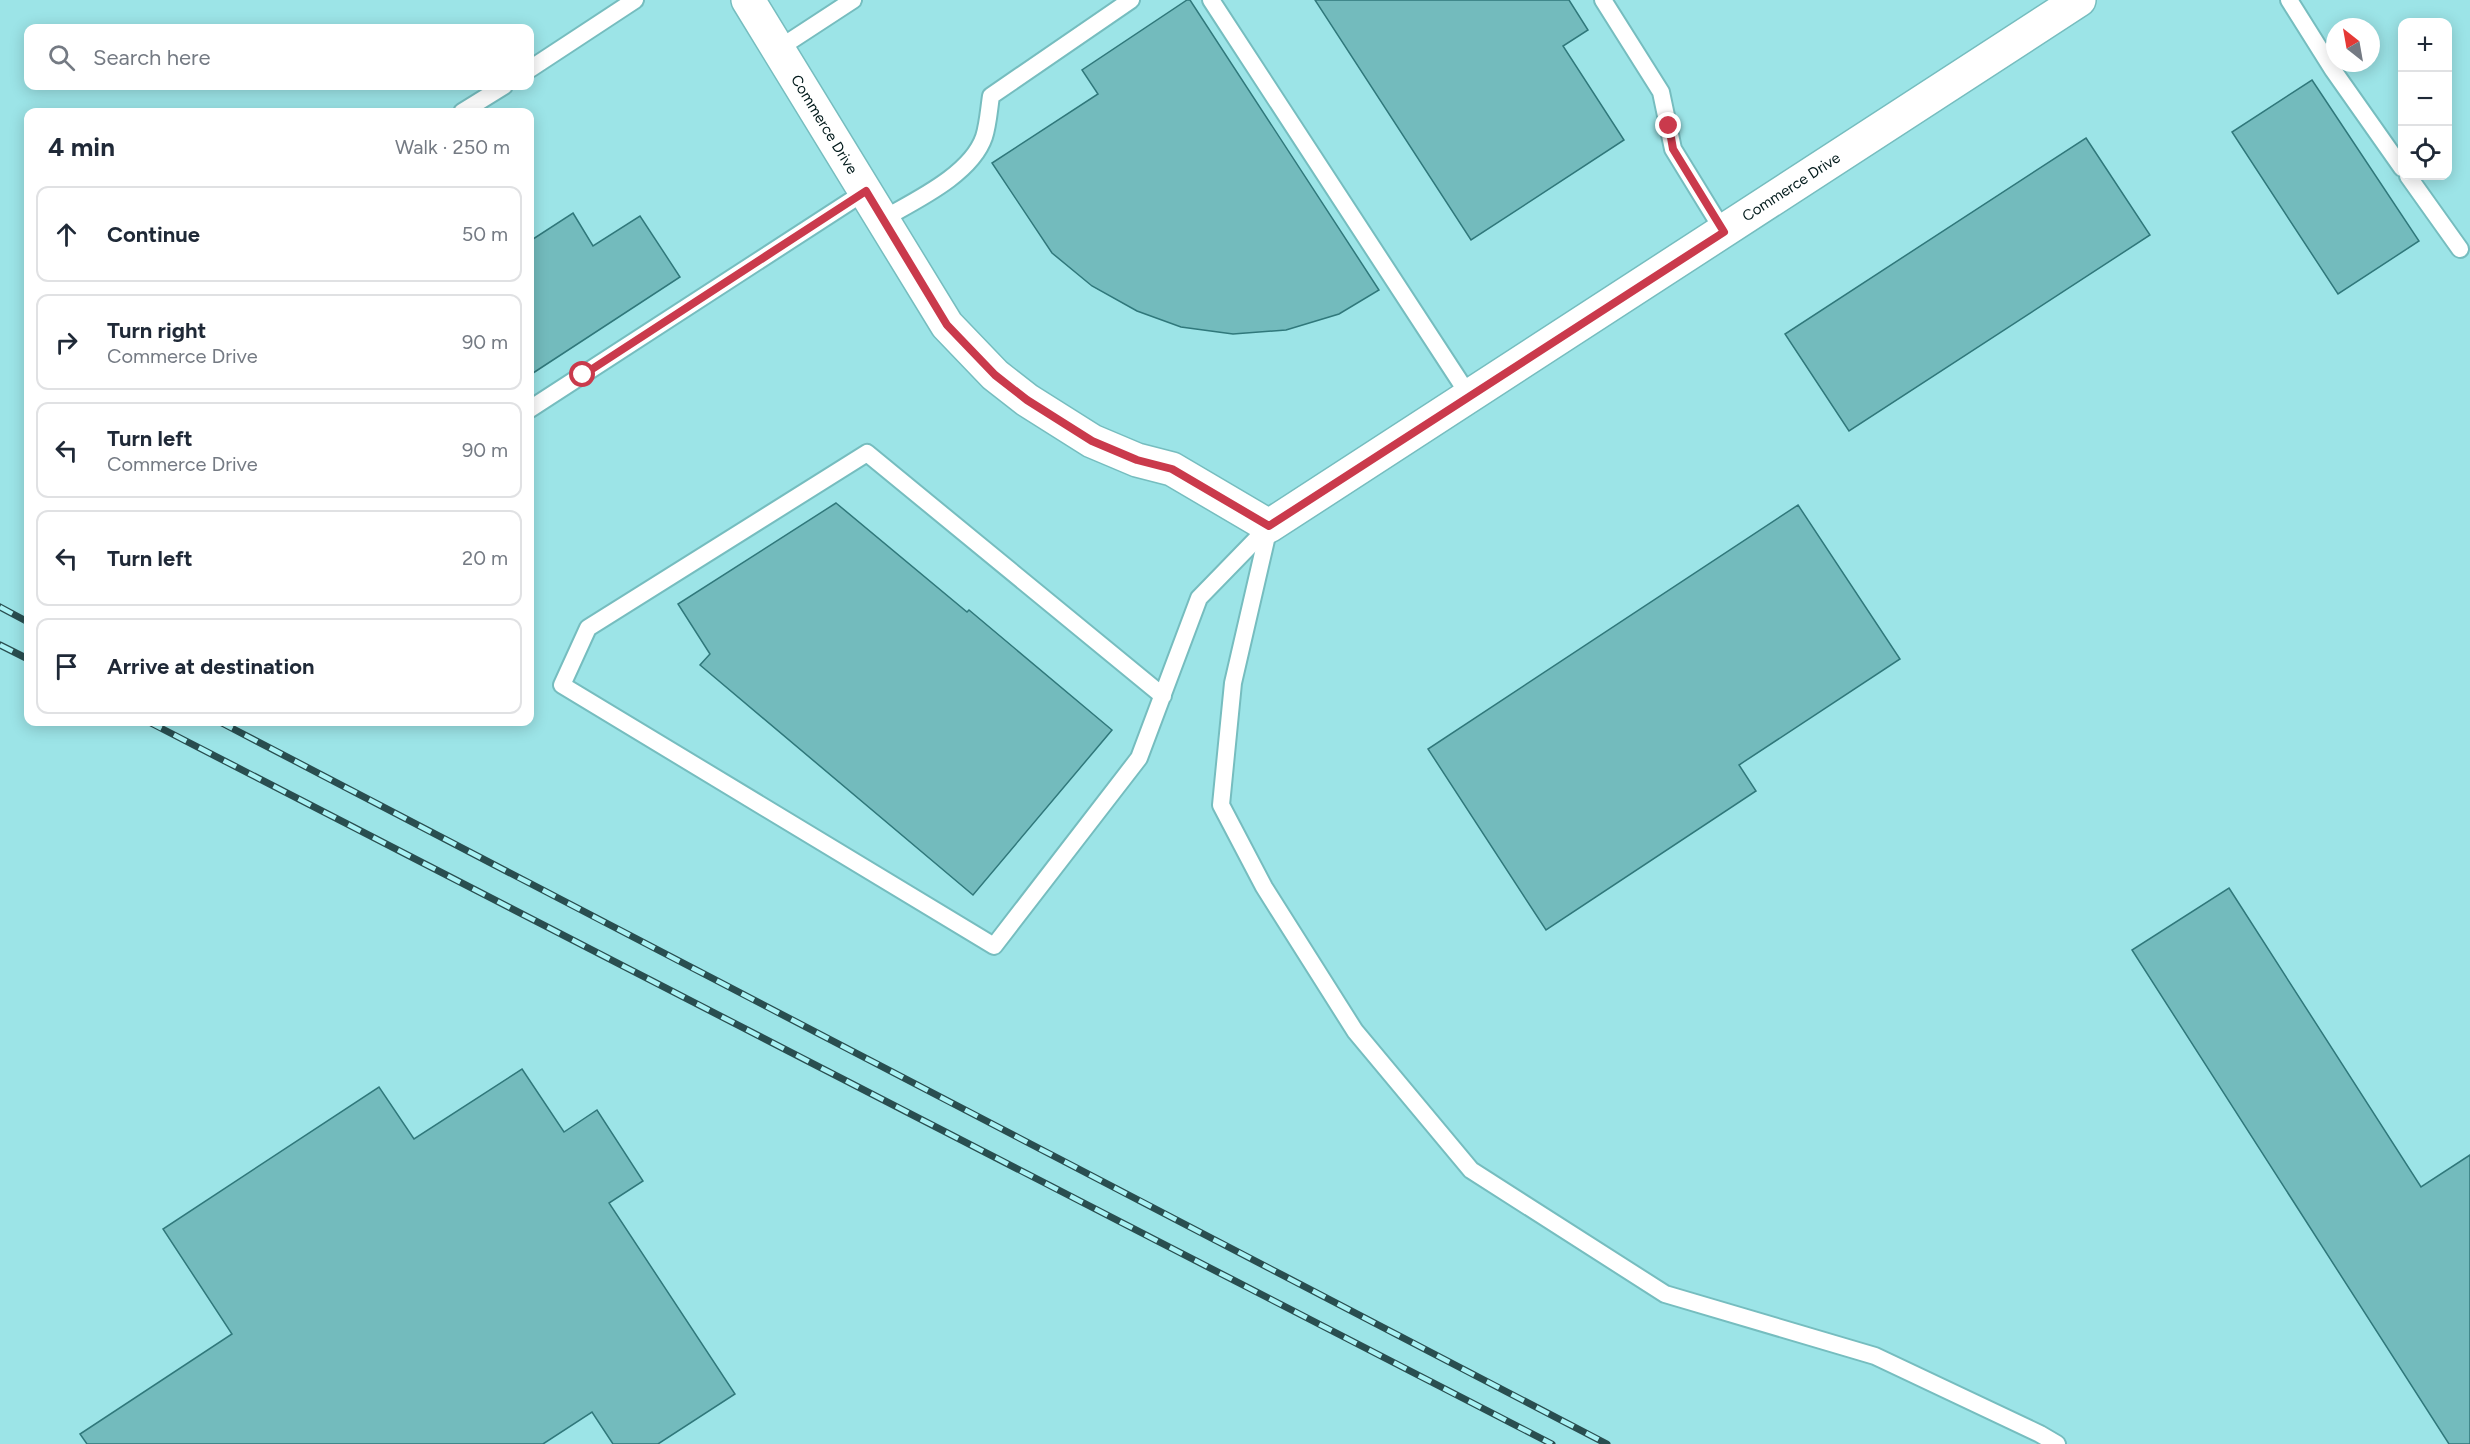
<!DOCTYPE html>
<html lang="en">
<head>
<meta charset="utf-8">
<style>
	body { margin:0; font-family:Figtree,sans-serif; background:#f2f2f3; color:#1f2937 }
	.controls { position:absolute; right:18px; top:18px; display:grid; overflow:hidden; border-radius:12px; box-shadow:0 3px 15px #0003 }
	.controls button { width:54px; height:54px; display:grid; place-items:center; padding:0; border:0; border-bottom:2px solid #e0e1e3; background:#fff; color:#1f2937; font:30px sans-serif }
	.compass { position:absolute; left:2326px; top:18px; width:54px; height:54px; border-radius:50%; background:#fff; box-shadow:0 3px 15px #0003; rotate:329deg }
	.stop { position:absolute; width:18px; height:18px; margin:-14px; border:4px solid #ca3a4c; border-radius:50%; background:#fff }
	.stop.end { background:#ca3a4c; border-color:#fff; box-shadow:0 2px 6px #0008 }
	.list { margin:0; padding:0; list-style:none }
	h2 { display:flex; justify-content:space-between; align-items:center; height:78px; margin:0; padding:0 24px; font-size:26px }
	h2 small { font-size:20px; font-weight:400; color:#747a83 }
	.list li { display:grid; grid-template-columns:39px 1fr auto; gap:18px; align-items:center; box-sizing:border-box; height:96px; margin:0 12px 12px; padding:0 12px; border:2px solid #e0e1e3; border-radius:12px }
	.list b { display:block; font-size:22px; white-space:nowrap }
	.list p { margin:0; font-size:20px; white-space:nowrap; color:#747a83 }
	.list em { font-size:20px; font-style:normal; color:#747a83 }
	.icon { flex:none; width:33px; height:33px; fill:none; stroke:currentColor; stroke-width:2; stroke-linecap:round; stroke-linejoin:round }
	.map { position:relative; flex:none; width:2470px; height:1444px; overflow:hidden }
	.search { position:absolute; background:#fff; box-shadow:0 3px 15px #0003; left:24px; top:24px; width:510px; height:66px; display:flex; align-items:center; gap:15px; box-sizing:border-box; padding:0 21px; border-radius:12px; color:#747a83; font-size:22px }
	.panel { position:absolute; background:#fff; box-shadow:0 3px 15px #0003; left:24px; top:108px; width:510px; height:618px; border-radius:12px }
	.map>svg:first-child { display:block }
</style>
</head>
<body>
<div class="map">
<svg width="2470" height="1444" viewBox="0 0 2470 1444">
	<rect width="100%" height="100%" fill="#9ce4e7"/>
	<!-- building -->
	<g fill="#73bbbd" stroke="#30787b" stroke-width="1.5">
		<path d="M1187 0H1190L1379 290 1339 314 1286 330 1233 334 1181 327 1137 311 1092 286 1052 253 992 163 1098 94 1082 70Z"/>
		<path d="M1315 0H1569L1588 30 1563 46 1624 140 1471 240Z"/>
		<path d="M2312 80 2419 241 2338 294 2232 132Z"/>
		<path d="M2086 138 2150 235 1849 431 1785 334Z"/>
		<path d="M573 213 593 246 640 216 680 277 530 375V241Z"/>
		<path d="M836 503 967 612 969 610 1112 730 973 895 700 665 710 654 678 604Z"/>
		<path d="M1798 505 1900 659 1739 765 1756 791 1546 930 1428 749Z"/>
		<path d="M2229 888 2421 1187 2470 1155V1444H2449L2132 950Z"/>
		<path d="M522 1069 564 1132 597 1110 643 1181 609 1203 735 1394 658 1444H613L592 1412 543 1444H87L80 1434 232 1334 163 1229 379 1087 414 1139Z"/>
	</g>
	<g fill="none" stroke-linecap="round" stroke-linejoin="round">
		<!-- lane casing -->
		<g stroke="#76bdbf" stroke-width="20">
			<g id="lane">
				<path d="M1211 0 1470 397"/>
				<path d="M1603 0 1661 92 1673 149 1724 232"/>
				<path d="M2289 0 2333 70 2402 168"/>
				<path d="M778 49 853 0"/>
				<path d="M530 69 635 0"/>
				<path d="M462 112 504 86"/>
				<path d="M2408 176 2460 249"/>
				<path d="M883 219C914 201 971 175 984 137 988 125 989 109 991 96L1131 0"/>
				<path d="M530 409 866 191"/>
				<path d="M1269 527 1233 683 1221 805 1264 887 1355 1031 1471 1170 1665 1294 1875 1356 2040 1434 2057 1444"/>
				<path d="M1163 696 867 453 588 628 562 685 994 946 1139 758 1199 598 1269 526"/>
			</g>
		</g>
		<!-- street casing -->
		<g stroke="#76bdbf" stroke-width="36">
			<g id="street">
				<path id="s1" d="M748 0 947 325 995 375 1027 400 1092 441 1137 460 1172 469 1269 526 2079 0"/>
			</g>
		</g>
		<!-- lane -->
		<use href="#lane" stroke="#fff" stroke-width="16"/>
		<!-- street -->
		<use href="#street" stroke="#fff" stroke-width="33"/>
		<!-- rail casing -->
		<g stroke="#294e50" stroke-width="7">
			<g id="rail">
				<path d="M0 607 28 622"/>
				<path d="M0 645 28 659"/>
				<path d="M149 722 1552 1444"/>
				<path d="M220 722 1607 1444"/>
			</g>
		</g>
		<!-- rail -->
		<use href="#rail" stroke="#a9f2f4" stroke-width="4.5" stroke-dasharray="14" stroke-linecap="butt"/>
	</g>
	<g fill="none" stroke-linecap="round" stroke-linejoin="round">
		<!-- route -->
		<path stroke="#ca3a4c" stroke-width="8" d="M583 375 866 191 947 325 995 375 1027 400 1092 441 1137 460 1172 469 1269 526 1724 232 1673 149 1669 126"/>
	</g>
	<g text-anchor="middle" stroke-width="6" stroke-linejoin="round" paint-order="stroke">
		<!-- street labels -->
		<g font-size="15" fill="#00191a" stroke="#a9f2f4">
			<text dy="5" stroke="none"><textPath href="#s1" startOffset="146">Commerce Drive</textPath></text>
			<text dy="5" stroke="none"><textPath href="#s1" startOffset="1388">Commerce Drive</textPath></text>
		</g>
	</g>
</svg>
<div class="controls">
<button>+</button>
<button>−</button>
<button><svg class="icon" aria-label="locate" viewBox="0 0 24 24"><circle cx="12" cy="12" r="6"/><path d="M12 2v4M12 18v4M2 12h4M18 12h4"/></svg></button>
</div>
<svg class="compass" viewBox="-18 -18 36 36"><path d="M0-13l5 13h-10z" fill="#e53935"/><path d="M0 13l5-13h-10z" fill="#747a83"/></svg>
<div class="stop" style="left:583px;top:375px"></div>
<div class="stop end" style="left:1669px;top:126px"></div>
<div class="search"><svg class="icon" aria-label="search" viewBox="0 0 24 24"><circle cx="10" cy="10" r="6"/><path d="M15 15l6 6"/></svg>Search here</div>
<section class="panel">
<h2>4 min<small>Walk · 250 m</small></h2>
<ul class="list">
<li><svg class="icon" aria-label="ahead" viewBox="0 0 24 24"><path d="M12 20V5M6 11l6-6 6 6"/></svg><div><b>Continue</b></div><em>50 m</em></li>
<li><svg class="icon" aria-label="right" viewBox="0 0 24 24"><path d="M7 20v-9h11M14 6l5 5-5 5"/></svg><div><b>Turn right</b><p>Commerce Drive</p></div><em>90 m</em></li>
<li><svg class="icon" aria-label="left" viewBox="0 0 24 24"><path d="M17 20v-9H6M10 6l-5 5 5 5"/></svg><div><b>Turn left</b><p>Commerce Drive</p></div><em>90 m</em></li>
<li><svg class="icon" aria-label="left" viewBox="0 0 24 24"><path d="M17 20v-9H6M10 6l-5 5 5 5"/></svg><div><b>Turn left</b></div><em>20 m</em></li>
<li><svg class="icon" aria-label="arrive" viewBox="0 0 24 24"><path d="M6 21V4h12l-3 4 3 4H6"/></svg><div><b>Arrive at destination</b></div></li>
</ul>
</section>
</div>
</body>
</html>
